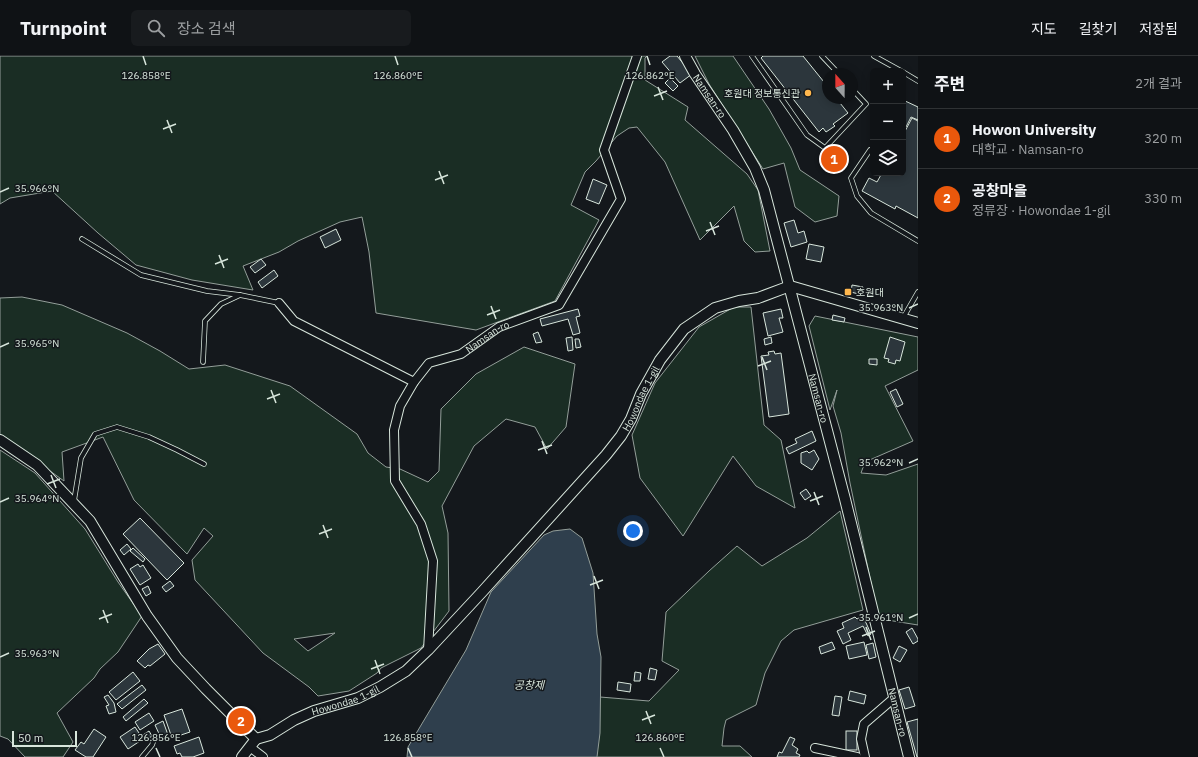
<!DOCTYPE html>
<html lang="ko">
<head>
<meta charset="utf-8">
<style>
	body { margin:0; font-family:"IBM Plex Sans","Noto Sans KR",sans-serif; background:#181b1e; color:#f1f3f6 }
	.controls { position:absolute; right:12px; top:12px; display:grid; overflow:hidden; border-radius:6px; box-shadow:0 2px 10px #0003 }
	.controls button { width:36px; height:36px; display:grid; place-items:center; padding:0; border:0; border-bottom:1px solid #2f3234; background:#0f1215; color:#f1f3f6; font:20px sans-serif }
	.compass { position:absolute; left:822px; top:12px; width:36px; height:36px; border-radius:50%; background:#0f1215; box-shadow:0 2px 10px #0003; rotate:339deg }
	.scale { position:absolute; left:12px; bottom:10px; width:65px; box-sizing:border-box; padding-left:4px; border:2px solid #d8e6dc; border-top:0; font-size:11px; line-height:14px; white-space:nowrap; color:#d8e6dc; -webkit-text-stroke:3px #14181c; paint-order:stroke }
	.you { position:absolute; left:633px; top:475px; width:14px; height:14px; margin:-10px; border:3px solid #fff; border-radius:50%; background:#1a73e8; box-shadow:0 0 0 6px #1a73e833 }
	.badge { display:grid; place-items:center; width:26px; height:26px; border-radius:50%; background:#ea580c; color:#fff; font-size:13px; font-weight:700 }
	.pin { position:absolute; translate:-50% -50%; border:2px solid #fff; box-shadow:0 1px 4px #0006 }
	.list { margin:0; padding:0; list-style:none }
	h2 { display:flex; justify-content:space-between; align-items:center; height:52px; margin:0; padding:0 16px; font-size:17px }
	h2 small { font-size:13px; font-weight:400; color:#9b9ea0 }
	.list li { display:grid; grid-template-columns:26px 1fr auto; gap:12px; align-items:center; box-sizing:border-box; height:60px; padding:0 16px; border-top:1px solid #2f3234 }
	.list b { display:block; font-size:15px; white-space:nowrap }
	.list p { margin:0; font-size:13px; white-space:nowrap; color:#9b9ea0 }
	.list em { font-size:13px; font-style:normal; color:#9b9ea0 }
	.icon { flex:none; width:22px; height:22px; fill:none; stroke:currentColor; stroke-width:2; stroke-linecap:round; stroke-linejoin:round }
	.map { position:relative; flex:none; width:918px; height:701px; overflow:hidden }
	header { display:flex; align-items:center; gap:24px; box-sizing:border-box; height:56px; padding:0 20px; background:#0f1215; border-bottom:1px solid #2f3234 }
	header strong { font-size:19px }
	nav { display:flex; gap:22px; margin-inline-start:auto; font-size:14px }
	.search { width:280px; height:36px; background:#181b1e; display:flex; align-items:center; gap:10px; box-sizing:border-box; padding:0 14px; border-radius:6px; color:#9b9ea0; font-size:15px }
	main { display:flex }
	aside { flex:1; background:#0f1215 }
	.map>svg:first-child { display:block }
</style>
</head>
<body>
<header>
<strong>Turnpoint</strong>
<div class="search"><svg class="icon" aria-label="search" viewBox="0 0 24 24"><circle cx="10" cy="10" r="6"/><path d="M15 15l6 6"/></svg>장소 검색</div>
<nav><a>지도</a><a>길찾기</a><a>저장됨</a></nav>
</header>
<main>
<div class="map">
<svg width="918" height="701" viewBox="0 0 918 701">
	<rect width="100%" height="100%" fill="#14181c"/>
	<!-- green -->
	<g fill="#1a2d24" stroke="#939e99" fill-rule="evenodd">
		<path d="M0 0H647L645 2V24L688 51 685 64 747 118 758 134 770 195 755 196 744 185 734 150 700 184 665 106 637 71 629 72 617 80 596 105 585 116 571 149 599 164 555 245 476 274 376 257 369 196 362 161 340 166 298 185 279 196 243 210 253 234 192 224 136 209 98 177 52 135 10 142 0 148Z"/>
		<path d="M695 0H733L769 53 791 92 800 114 839 140 837 160 815 166 795 151 784 107 763 113 709 28Z"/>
		<path d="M22 241 62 249 127 277 160 295 189 313 225 309 290 330 357 378 368 397 386 411 400 413 428 426 439 415 441 353 476 318 524 291 575 308 566 371 547 393 535 371 506 363 474 390 442 450 448 477 449 555 421 592 381 612 377 617 349 635 318 640 309 631 263 597 195 524 192 504 213 480 204 472 187 498 134 444 103 381 62 396 64 425 0 379V242ZM335 577 308 595 294 583Z"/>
		<path d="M734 251H751L764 369 781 384 795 452 756 430 733 400 683 480 640 422 632 379 655 327 699 271Z"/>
		<path d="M815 260 918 281V314L885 330 913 385 865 406 861 417 886 419 918 408V569L887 564 878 560 850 427 841 377 833 350 837 334 830 354 809 270Z"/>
		<path d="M0 394 35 417 85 473 118 526 142 560 118 596 100 613 94 622 57 657 73 686 63 701H25L8 683 0 680Z"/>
		<path d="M840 455 863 554 794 574 781 585 765 617 756 649 726 664 724 672 722 690H740L752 701H596L600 641 649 645 679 614 662 605 666 556 709 515 737 490 762 510 807 482Z"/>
	</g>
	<!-- water -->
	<path fill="#2f3f4d" stroke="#939e99" d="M570 473 582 482 593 517 597 578 601 601 600 677 597 701H407L408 691 466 594 491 536 544 479 553 475Z"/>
	<!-- building -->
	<g fill="#2c363c" stroke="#d8e6dc">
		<path d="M670 0H677L692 18 680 27 662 6Z"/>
		<path d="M763 0H803L828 31V42H836L848 57 833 68 835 70 826 76 823 72 819 76 761 2Z"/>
		<path d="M670 22 678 30 673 35 665 27Z"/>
		<path d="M903 44 918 51V64L911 61 906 71 903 69Z"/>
		<path d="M912 62 918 65V162L896 150 895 153 862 135 869 122 877 126 882 117H903V79Z"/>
		<path d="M593 123 607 129 599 148 586 143Z"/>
		<path d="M794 164 798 177 804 175 807 186 791 191 784 167Z"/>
		<path d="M336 173 341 184 325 192 320 181Z"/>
		<path d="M809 188 824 191 821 206 806 203Z"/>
		<path d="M261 203 266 209 255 217 250 211Z"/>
		<path d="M274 214 278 220 262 232 258 226Z"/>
		<path d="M852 229 863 231 862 239 851 236Z"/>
		<path d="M578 253 580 260 576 261 580 277 573 279 568 263 542 270 540 263Z"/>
		<path d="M781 253 783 262H779L783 276 768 280 763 257Z"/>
		<path d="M833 259 845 262 844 266 832 264Z"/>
		<path d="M538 276 542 286 536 287 533 278Z"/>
		<path d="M572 281 573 294 568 295 566 282Z"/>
		<path d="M771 281 772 287 765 289 764 283Z"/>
		<path d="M890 281 905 286 900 305 896 304 895 308 888 306 889 303 884 302Z"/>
		<path d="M575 283H579L581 291 576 292Z"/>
		<path d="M774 295 775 298 781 297 789 358 769 361 761 300 769 299 768 296Z"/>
		<path d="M869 303H877V309L869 308Z"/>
		<path d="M896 333 903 348 897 351 890 336Z"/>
		<path d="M812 375 816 385 789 398 786 392 797 387 795 383Z"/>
		<path d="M814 394 819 403 812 414 801 407V397L807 395 809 397Z"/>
		<path d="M806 433 811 440 805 444 800 437Z"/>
		<path d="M140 462 184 507 167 524 123 478Z"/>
		<path d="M127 488 131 493 124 499 120 494Z"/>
		<path d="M133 492 145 503 143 506 130 495Z"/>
		<path d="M138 508 140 511 143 509 151 522 140 529 130 513Z"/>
		<path d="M170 525 174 530 166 536 162 531Z"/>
		<path d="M148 530 151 537 146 540 142 533Z"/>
		<path d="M863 560 871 578 868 580 863 570 848 577 851 584 843 588 837 575 844 572 842 567 855 561 857 563Z"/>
		<path d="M912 572 918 583V585L913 588 906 576Z"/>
		<path d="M832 586 835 593 821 598 819 591Z"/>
		<path d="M864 586 867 599 849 603 846 590Z"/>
		<path d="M873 587 876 601 869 603 866 589Z"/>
		<path d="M158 588 165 598 150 610 148 609 145 612 137 605 149 593Z"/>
		<path d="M899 590 907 594 900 606 893 602Z"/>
		<path d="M650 612 657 614 655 624 648 623Z"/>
		<path d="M133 616 140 625 116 644 109 636Z"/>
		<path d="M635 616 641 617 640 625H634Z"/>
		<path d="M618 626 631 628 630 636 617 634Z"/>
		<path d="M142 629 146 634 122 653 117 648Z"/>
		<path d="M909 631 915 650 905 653 899 634Z"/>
		<path d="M850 635 866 639 864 648 848 644Z"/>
		<path d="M108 639 114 647 116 656 109 658 106 650 109 649 104 641Z"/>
		<path d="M835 640 842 641 839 660 832 659Z"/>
		<path d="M144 643 148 647 126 665 123 661Z"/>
		<path d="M182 653 190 676 172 682 164 659Z"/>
		<path d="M149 657 154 665 140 674 135 666Z"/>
		<path d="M918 663V701H917L907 666Z"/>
		<path d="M163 665 168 679 161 682 155 669Z"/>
		<path d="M135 671 143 683 128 693 120 681Z"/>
		<path d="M94 673 106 681 93 701H86L75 694 81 686 84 688Z"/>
		<path d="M149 675 152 680 146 684 143 679Z"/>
		<rect x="846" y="675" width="11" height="19"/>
		<path d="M199 681 204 697 193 701H182L180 697 177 698 174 690Z"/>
		<path d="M790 681 795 683 792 689 798 693 796 697 800 699 799 701H777L779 696 782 697Z"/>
	</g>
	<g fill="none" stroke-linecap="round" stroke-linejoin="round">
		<!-- service casing -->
		<g stroke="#d8e6dc" stroke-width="5.5">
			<g id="service">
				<path d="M752 0 807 79 825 92 866 48 852 33"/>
				<path d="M822 0 839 18"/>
				<path d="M874 0 901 15"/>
				<path d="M903 16 918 25"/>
				<path d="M870 94 851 122 857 140 871 157 918 185"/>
				<path d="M82 183 141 219 207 235 240 239 279 247"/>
				<path d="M903 262 918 236"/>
				<path d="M203 306 205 265 221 248 240 239"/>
				<path d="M74 445 81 402 95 378 117 371 149 381 177 394 204 408"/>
				<path d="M142 701 152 689 155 681"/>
			</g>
		</g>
		<!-- minor casing -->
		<g stroke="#d8e6dc" stroke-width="10">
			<g id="minor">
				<path d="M279 247 294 265 414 326"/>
				<path id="s1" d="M428 594 433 505 421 468 395 425 394 374 400 350 414 326 429 307 461 298 499 271 559 249 621 143 604 94 637 0"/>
				<path d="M250 691 263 701"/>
				<path d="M815 692 857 701"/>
				<path d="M865 701 861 683 864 668 894 642"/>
			</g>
		</g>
		<!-- tertiary casing -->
		<g stroke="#d8e6dc" stroke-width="12">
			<g id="tertiary">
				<path id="s2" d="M685 0 695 18 733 74 755 112 764 134 845 443 909 701"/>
				<path d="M0 384 37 409 90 465 147 560 177 602 206 633 256 683"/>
				<path id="s3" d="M256 683 270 679 294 664 314 655 358 642 380 631 406 615 428 594 482 536 606 399 621 380 631 363 641 338 660 304 684 273 715 252 739 245 758 242 790 230 918 267"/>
				<path d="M242 701 256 683"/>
			</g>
		</g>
		<!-- service -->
		<use href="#service" stroke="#14181c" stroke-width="4"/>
		<!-- minor -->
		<use href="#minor" stroke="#14181c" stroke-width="8"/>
		<!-- tertiary -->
		<use href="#tertiary" stroke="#14181c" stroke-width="10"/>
	</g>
	<!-- ticks -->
	<path fill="none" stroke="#d8e6dc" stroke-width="1.5" d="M143 0 146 9M395 0 398 9M647 0 650 9M658 31 663 44M654 40 667 35M167 64 172 77M163 73 176 68M439 115 444 128M435 124 448 119M0 136 9 132M710 166 715 179M706 175 719 170M219 199 224 212M215 208 228 203M491 250 496 263M909 252 918 248M487 259 500 254M0 291 9 287M762 301 767 314M758 310 771 305M271 334 276 347M267 343 280 338M542 385 547 398M538 394 552 389M909 407 918 403M51 419 56 432M47 428 60 423M814 436 819 449M810 445 823 440M0 446 9 442M323 469 328 482M319 478 332 473M594 520 599 533M590 529 603 524M103 554 108 567M909 562 918 558M99 563 112 558M866 571 871 584M862 580 875 575M0 601 9 597M375 604 380 618M371 613 384 608M646 655 651 668M642 664 655 659M156 692 160 701M408 692 412 701M660 692 664 701"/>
	<!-- markers -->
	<g fill="#ffb74d" stroke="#14181c" stroke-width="1.5">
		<circle cx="808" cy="37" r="4"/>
		<rect x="844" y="232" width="8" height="8" rx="2"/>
	</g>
	<g text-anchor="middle" stroke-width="3" stroke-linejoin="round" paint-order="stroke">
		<!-- poi labels -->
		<g font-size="10" fill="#d8e6dc" stroke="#14181c" text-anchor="end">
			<text x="800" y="41">호원대 정보통신관</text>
			<text x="856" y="240" text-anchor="start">호원대</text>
		</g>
		<!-- street labels -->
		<g font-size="10" fill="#d8e6dc" stroke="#14181c">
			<text dy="4" stroke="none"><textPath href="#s2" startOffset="47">Namsan-ro</textPath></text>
			<text dy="4" stroke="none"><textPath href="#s1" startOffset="371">Namsan-ro</textPath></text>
			<text dy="4" stroke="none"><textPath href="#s2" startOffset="371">Namsan-ro</textPath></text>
			<text dy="4" stroke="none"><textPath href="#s3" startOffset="527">Howondae 1-gil</textPath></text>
			<text dy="4" stroke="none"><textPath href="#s3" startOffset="98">Howondae 1-gil</textPath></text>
			<text dy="4" stroke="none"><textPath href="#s2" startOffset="695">Namsan-ro</textPath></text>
		</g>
		<!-- water labels -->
		<g font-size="11" font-style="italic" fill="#d8e6dc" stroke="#14181c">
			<text x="529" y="633">공창제</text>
		</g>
	</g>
	<g font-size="10" text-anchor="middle" fill="#d8e6dc" stroke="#14181c" stroke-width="3" stroke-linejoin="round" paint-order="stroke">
		<text x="146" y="23">126.858°E</text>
		<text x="398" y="23">126.860°E</text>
		<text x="650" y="23">126.862°E</text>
		<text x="37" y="136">35.966°N</text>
		<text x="881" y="255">35.963°N</text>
		<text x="37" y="291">35.965°N</text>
		<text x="881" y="410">35.962°N</text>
		<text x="37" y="446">35.964°N</text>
		<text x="881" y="565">35.961°N</text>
		<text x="37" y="601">35.963°N</text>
		<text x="156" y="685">126.856°E</text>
		<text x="408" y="685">126.858°E</text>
		<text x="660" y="685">126.860°E</text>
	</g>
</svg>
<div class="controls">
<button>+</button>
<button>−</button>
<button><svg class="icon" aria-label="layers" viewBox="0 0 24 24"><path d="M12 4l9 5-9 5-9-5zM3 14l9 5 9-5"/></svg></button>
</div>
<svg class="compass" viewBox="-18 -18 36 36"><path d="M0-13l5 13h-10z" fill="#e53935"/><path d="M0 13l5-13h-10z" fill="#9b9ea0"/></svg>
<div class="scale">50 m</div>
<div class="you"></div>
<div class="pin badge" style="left:834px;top:103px">1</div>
<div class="pin badge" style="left:241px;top:665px">2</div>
</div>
<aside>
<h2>주변<small>2개 결과</small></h2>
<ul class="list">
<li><span class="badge">1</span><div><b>Howon University</b><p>대학교 · Namsan-ro</p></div><em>320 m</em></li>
<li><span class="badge">2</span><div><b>공창마을</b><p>정류장 · Howondae 1-gil</p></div><em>330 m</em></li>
</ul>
</aside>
</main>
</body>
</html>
